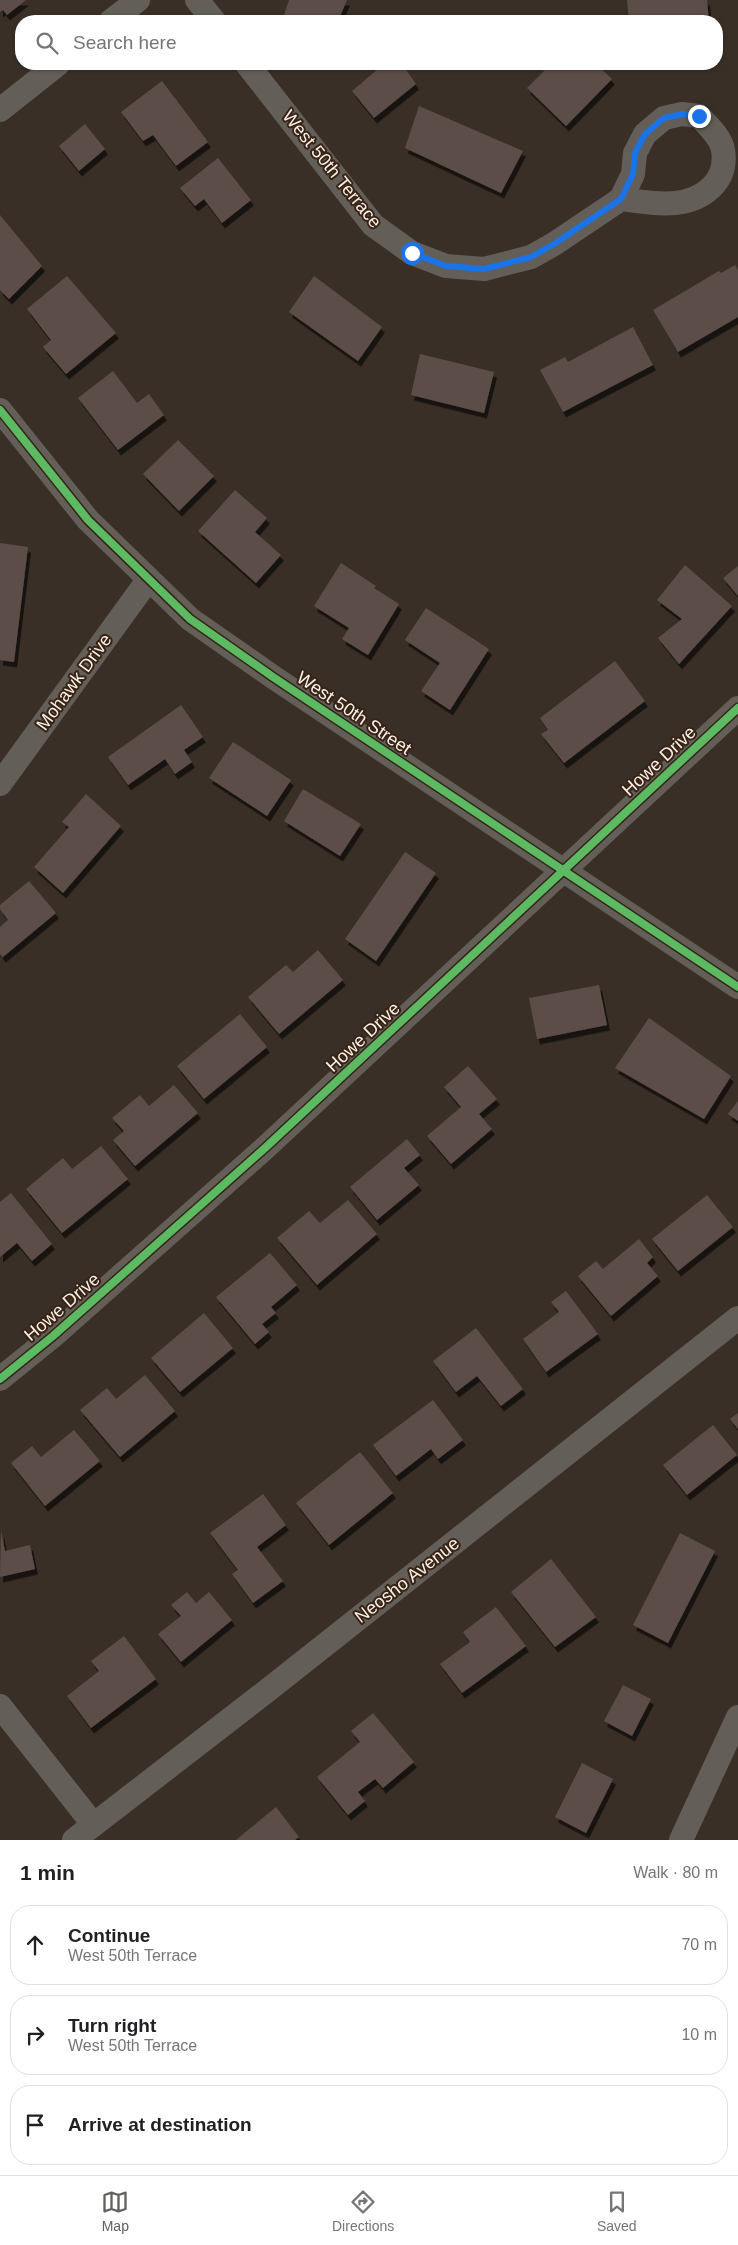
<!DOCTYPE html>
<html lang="en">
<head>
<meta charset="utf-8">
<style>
	body { margin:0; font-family:Helvetica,sans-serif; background:#f6f6f6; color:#202124 }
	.stop { position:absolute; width:15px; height:15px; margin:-11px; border:4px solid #1a73e8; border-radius:50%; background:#fff }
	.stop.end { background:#1a73e8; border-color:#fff; box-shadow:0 1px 5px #0008 }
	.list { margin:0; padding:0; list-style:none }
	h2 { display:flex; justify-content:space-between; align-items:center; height:65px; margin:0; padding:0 20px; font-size:21px }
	h2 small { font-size:16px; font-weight:400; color:#757577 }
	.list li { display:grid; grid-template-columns:32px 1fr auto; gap:15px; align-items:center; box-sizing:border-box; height:80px; margin:0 10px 10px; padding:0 10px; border:1px solid #e0e0e0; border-radius:20px }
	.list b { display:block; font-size:19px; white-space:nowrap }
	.list p { margin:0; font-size:16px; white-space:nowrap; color:#757577 }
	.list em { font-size:16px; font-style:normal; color:#757577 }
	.icon { flex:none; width:28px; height:28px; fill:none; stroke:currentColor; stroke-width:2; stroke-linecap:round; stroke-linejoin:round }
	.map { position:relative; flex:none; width:738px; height:1840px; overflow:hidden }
	.search { position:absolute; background:#fff; box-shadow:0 1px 4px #0004; left:15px; right:15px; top:15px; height:55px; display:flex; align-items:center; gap:12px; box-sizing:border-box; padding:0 18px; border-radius:20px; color:#757577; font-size:19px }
	.sheet { height:335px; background:#fff }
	nav { display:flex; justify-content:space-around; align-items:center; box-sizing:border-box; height:70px; border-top:1px solid #e0e0e0; background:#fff; font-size:14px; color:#757577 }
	nav a { display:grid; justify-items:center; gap:2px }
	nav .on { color:#64605e }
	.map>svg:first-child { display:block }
</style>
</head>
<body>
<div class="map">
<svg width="738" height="1840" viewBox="0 0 738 1840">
	<defs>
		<filter id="shadow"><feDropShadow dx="3" dy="5.5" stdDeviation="0" flood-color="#0009"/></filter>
	</defs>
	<rect width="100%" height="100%" fill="#392f27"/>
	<!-- building -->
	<g fill="#5c4e48" filter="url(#shadow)">
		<path d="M0 0H26L7 15 3 10 0 12Z"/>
		<path d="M289 0H347L338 21H282Z"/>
		<path d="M627 0H707L709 21H629Z"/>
		<path d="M374 64H402L416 84 374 118 352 91 378 69Z"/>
		<path d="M551 64H596L612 79 566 126 527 88Z"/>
		<path d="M162 81 208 142 176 166 153 135 143 141 121 112Z"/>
		<path d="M419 106 523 151 501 193 405 148Z"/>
		<path d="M85 124 105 149 79 171 59 146Z"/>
		<path d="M218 158 251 200 222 223 204 199 195 206 180 188Z"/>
		<path d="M0 215 42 266 9 299 0 290Z"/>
		<path d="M735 265 738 270V317L678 352 653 310 719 271 721 273Z"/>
		<path d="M67 276 116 333 66 374 43 347 51 340 27 309Z"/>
		<path d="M314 276 382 327 358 361 289 312Z"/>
		<path d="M633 327 653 365 563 412 540 370 565 357 568 362Z"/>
		<path d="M420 354 494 372 484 413 411 395Z"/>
		<path d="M113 371 137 403 149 394 164 415 118 450 78 398Z"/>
		<path d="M178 440 214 476 179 511 143 474Z"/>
		<path d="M235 490 267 518 255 532 281 555 256 583 198 531Z"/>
		<path d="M0 543 28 547 14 662 0 660Z"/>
		<path d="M341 563 376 586 374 588 399 604 368 655 342 639 349 628 314 606Z"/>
		<path d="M685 565 732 606 679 664 658 638 682 619 657 600Z"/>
		<path d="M738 566V596L723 578Z"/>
		<path d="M426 608 489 649 450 710 421 691 440 663 405 640Z"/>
		<path d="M615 661 645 701 564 763 541 734 548 730 540 718Z"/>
		<path d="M181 705 203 737 184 750 192 762 175 774 165 759 128 785 108 757Z"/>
		<path d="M233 742 291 780 267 816 209 778Z"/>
		<path d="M303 789 361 824 340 856 284 821Z"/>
		<path d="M86 794 121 826 63 893 34 867 69 827 62 822Z"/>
		<path d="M405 852 436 873 376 961 345 939Z"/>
		<path d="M29 881 56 913 3 957 0 954V927L8 920 0 909V905Z"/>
		<path d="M318 950 343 980 279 1034 248 997 286 965 293 972Z"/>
		<path d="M599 985 607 1025 537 1039 529 998Z"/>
		<path d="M240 1014 267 1047 204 1099 177 1066Z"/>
		<path d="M649 1018 731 1076 704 1119 615 1068Z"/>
		<path d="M468 1066 497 1099 479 1114 492 1129 451 1164 427 1136 461 1107 444 1087Z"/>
		<path d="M174 1085 198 1113 135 1166 113 1140 124 1131 112 1118 140 1095 149 1106Z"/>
		<path d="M738 1101V1121L728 1114Z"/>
		<path d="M407 1139 420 1155 404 1168 419 1185 377 1220 350 1187Z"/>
		<path d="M101 1146 128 1179 62 1233 26 1189 63 1158 72 1169Z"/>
		<path d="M11 1193 52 1244 32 1261 17 1243 0 1257V1202Z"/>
		<path d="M707 1195 733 1227 678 1271 652 1239Z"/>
		<path d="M348 1200 377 1234 317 1285 277 1238 309 1211 320 1223Z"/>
		<path d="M639 1239 653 1257 647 1263 658 1276 611 1316 578 1276 596 1261 603 1269Z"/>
		<path d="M270 1253 297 1285 271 1307 276 1313 262 1324 269 1332 255 1344 216 1297Z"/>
		<path d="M566 1291 598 1334 546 1372 523 1339 559 1312 551 1302Z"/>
		<path d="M204 1313 233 1348 180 1392 151 1358Z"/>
		<path d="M476 1328 523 1389 501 1406 477 1376 456 1392 433 1361Z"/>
		<path d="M145 1375 175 1411 120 1457 80 1410 107 1388 116 1399Z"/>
		<path d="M433 1400 463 1440 438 1459 431 1449 396 1476 373 1445Z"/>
		<path d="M738 1413V1429L730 1419Z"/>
		<path d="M713 1425 737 1455 687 1495 663 1465Z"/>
		<path d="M74 1430 100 1461 45 1506 11 1463 32 1446 41 1457Z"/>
		<path d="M360 1452 393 1493 329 1545 296 1503Z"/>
		<path d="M263 1494 286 1525 257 1547 283 1581 253 1603 232 1574 238 1570 210 1533Z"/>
		<path d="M1 1531 5 1551 30 1545 35 1569 0 1577Z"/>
		<path d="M680 1533 715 1551 668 1643 633 1625Z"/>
		<path d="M551 1559 596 1617 555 1647 511 1592Z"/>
		<path d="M187 1592 196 1603 209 1592 232 1620 181 1662 158 1634 181 1616 171 1605Z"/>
		<path d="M496 1607 526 1646 462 1693 440 1664 470 1642 463 1632Z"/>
		<path d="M124 1636 156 1679 91 1728 67 1696 99 1671 91 1661Z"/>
		<path d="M623 1685 651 1699 632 1736 604 1721Z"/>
		<path d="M373 1713 414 1762 383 1788 375 1779 358 1792 365 1801 348 1815 317 1777 360 1742 351 1731Z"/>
		<path d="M582 1763 613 1779 586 1833 555 1817Z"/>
		<path d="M276 1807 299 1837 295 1840H236Z"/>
	</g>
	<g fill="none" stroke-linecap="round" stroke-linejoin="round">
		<!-- minor -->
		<g stroke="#635f58" stroke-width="24">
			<path d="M197 0 214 21"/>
			<path d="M111 21 138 0"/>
			<path d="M247 64 373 225 412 253 446 266 484 269 531 257 554 244 621 199 633 174 635 153 645 134 664 118 682 114 699 116C707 125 721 137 723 150 728 181 704 200 675 203 658 205 638 201 621 199"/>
			<path d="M0 110 58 64"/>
			<path d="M0 410 88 520 190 619 273 677 738 987"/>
			<path d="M0 784 148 580"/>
			<path d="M0 1379 53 1336 265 1148 738 708"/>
			<path d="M0 1706 93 1824"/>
			<path d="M74 1840 268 1690 738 1318"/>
			<path d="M681 1840 738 1717"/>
		</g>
		<!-- cycleway casing -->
		<g stroke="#362416" stroke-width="11">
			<g id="cycleway">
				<path d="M0 410 88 520 190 619 273 677 738 987"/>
				<path d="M0 1379 53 1336 265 1148 738 708"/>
			</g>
		</g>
		<!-- cycleway -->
		<use href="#cycleway" stroke="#5cba63" stroke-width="8"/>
	</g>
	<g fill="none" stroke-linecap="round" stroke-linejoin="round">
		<!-- route -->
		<path stroke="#1a73e8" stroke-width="6" d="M412 253 446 266 484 269 531 257 554 244 621 199 633 174 635 153 645 134 664 118 682 114 699 116"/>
	</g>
	<g text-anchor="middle" stroke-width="4" stroke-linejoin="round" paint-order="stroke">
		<!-- street labels -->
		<g font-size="18" fill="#fdf0e7" stroke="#362416">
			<text transform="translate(332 169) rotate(51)" y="6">West 50th Terrace</text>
			<text transform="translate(74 682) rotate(-54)" y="6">Mohawk Drive</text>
			<text transform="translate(354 713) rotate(34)" y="6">West 50th Street</text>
			<text transform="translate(659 761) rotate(-43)" y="6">Howe Drive</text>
			<text transform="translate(363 1037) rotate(-43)" y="6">Howe Drive</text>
			<text transform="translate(62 1307) rotate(-41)" y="6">Howe Drive</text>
			<text transform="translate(407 1580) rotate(-38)" y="6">Neosho Avenue</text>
		</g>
	</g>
</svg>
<div class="stop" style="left:412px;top:253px"></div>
<div class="stop end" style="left:699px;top:116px"></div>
<div class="search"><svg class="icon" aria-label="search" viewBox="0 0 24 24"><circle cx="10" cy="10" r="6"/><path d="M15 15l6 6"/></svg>Search here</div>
</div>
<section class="sheet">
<h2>1 min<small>Walk · 80 m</small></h2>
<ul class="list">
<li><svg class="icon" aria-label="ahead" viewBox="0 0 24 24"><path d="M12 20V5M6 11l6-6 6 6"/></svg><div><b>Continue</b><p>West 50th Terrace</p></div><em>70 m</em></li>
<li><svg class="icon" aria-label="right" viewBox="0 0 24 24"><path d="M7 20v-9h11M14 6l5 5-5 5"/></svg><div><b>Turn right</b><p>West 50th Terrace</p></div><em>10 m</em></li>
<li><svg class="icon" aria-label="arrive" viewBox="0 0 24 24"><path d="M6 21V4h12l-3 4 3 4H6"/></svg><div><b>Arrive at destination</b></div></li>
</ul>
</section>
<nav>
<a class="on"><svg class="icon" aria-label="map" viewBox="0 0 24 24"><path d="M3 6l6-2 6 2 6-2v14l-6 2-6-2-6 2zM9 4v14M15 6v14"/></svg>Map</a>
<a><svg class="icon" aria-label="directions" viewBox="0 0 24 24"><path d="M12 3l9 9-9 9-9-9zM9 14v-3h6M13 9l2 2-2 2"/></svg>Directions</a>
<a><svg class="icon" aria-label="saved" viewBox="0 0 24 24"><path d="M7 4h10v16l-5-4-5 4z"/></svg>Saved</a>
</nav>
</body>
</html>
